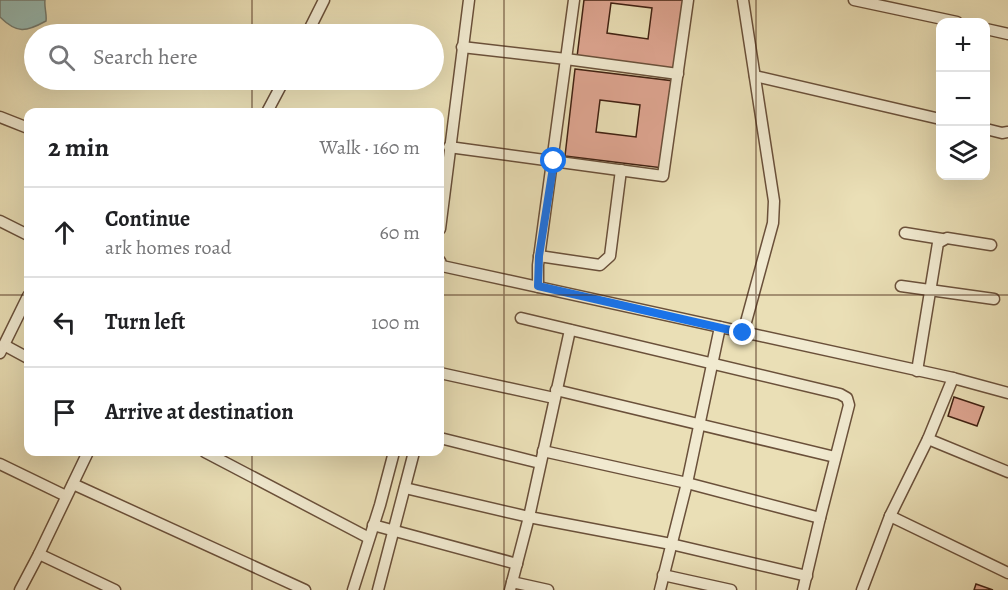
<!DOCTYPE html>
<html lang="en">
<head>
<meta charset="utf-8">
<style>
	body { margin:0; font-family:Alegreya,serif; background:#f6f6f6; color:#202124 }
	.controls { position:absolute; right:18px; top:18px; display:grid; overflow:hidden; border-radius:12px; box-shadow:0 6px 24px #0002 }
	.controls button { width:54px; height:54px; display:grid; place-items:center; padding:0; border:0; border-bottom:2px solid #e0e0e0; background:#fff; color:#202124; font:30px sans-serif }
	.stop { position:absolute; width:18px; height:18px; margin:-14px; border:4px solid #1a73e8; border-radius:50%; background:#fff }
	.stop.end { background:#1a73e8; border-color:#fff; box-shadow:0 2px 6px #0008 }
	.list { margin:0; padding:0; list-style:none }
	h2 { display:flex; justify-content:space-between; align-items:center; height:78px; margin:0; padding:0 24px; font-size:26px }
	h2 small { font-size:20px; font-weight:400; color:#757577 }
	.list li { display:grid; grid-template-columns:39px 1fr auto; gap:18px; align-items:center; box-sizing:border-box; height:90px; padding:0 24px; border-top:2px solid #e0e0e0 }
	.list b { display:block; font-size:22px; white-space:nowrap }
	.list p { margin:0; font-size:20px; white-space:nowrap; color:#757577 }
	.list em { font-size:20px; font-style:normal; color:#757577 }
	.icon { flex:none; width:33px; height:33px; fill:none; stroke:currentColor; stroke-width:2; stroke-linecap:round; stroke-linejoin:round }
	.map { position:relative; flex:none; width:1008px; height:590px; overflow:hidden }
	.search { position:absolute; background:#fff; box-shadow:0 6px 24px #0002; left:24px; top:24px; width:420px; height:66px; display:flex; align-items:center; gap:15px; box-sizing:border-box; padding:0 21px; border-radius:33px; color:#757577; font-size:22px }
	.panel { position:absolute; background:#fff; box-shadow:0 6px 24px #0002; left:24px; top:108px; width:420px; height:348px; border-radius:12px }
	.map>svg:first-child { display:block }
</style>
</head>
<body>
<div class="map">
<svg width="1008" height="590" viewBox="0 0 1008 590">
	<rect width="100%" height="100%" fill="#eadfb6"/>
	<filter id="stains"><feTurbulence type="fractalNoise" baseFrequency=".00333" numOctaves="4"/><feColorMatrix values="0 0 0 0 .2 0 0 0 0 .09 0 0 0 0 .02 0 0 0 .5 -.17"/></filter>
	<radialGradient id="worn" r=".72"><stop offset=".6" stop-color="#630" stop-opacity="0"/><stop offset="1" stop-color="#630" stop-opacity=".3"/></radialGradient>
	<!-- water -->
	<path fill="#98bcb4" stroke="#757e73" stroke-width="1.5" d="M0 0H45C44 7 47 14 46 21 26 32 17 34 0 17Z"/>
	<!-- building -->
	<g fill="#dea591" stroke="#402011" stroke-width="1.5" fill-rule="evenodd">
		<path d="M584 0H684L676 69 577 57ZM611 3 652 8 648 39 607 33Z"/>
		<path d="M575 69 674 81 663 168 565 156ZM600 100 640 105 636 137 596 132Z"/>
		<path d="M954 397 984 407 977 426 948 416Z"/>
		<path d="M976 584 993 590H974Z"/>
	</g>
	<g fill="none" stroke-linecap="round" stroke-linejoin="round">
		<!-- minor casing -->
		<g stroke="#6a503a" stroke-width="13">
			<g id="minor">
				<path d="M743 0 774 201 773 223 743 333"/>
				<path d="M854 0 957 22"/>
				<path d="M986 29 1008 34"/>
				<path d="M307 34 324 0"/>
				<path d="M462 47 566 59 678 74"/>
				<path d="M755 76 940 119"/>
				<path d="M267 112 284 80"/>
				<path d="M0 117 28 128"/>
				<path d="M986 129 1002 133 1008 132"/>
				<path d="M449 147 663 176 688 0"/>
				<path d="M0 221 28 235"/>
				<path d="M440 229 469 0"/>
				<path d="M905 233 942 239"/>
				<path d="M539 256 600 265 610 256 621 170"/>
				<path d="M440 261 442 266 953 378 1008 393"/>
				<path d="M901 286 994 299"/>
				<path d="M538 287V265L574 0"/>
				<path d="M521 318 840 394 847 398 849 405 820 518 803 590"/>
				<path d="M4 345 28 358"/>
				<path d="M0 353 28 296"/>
				<path d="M917 371 938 243 947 238 991 245"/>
				<path d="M440 373 554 398"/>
				<path d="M556 390 835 457"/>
				<path d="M440 438 540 463"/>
				<path d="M928 439 1008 472"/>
				<path d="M543 451 687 483 820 518"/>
				<path d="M205 452 369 538"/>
				<path d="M0 464 66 496"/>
				<path d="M73 484 305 590"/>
				<path d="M405 488 529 517 671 544 807 576"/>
				<path d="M890 516 1008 573"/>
				<path d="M373 525 517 564"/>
				<path d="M39 554 115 590"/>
				<path d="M663 575 731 590"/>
				<path d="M512 582 548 590"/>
				<path d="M20 590 39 554 88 452"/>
				<path d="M353 590 380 505 394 452"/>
				<path d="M378 590 414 452"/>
				<path d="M510 590 529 517 570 330"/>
				<path d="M660 590 687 483 720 327"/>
				<path d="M862 590 890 516 928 439 953 378"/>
			</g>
		</g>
		<!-- minor -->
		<use href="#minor" stroke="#f1ead0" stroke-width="10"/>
	</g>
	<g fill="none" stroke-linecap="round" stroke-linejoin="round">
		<!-- route -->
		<path stroke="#1a73e8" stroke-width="8" d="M554 161 539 256 538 286 743 333"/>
	</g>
	<!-- grid -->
	<path fill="none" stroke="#402011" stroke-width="1.5" stroke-opacity="0.55" d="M252 0V34M504 0V590M756 0V590M252 80V112M0 295H28M440 295H1008M252 452V590"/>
	<rect width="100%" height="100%" filter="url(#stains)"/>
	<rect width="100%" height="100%" fill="url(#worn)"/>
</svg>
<div class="controls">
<button>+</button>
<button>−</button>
<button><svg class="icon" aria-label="layers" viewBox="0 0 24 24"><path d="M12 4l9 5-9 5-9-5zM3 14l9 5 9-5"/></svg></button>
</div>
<div class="stop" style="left:554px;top:161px"></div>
<div class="stop end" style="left:743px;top:333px"></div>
<div class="search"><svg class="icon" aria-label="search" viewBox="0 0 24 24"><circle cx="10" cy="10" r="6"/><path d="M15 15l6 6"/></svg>Search here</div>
<section class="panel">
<h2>2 min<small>Walk · 160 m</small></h2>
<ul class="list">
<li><svg class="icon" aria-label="ahead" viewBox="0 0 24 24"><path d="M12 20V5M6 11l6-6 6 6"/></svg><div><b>Continue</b><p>ark homes road</p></div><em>60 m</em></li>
<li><svg class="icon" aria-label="left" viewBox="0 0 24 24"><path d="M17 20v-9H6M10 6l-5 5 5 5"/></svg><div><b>Turn left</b></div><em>100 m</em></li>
<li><svg class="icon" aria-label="arrive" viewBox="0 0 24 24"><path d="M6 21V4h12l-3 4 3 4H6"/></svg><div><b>Arrive at destination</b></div></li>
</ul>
</section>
</div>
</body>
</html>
